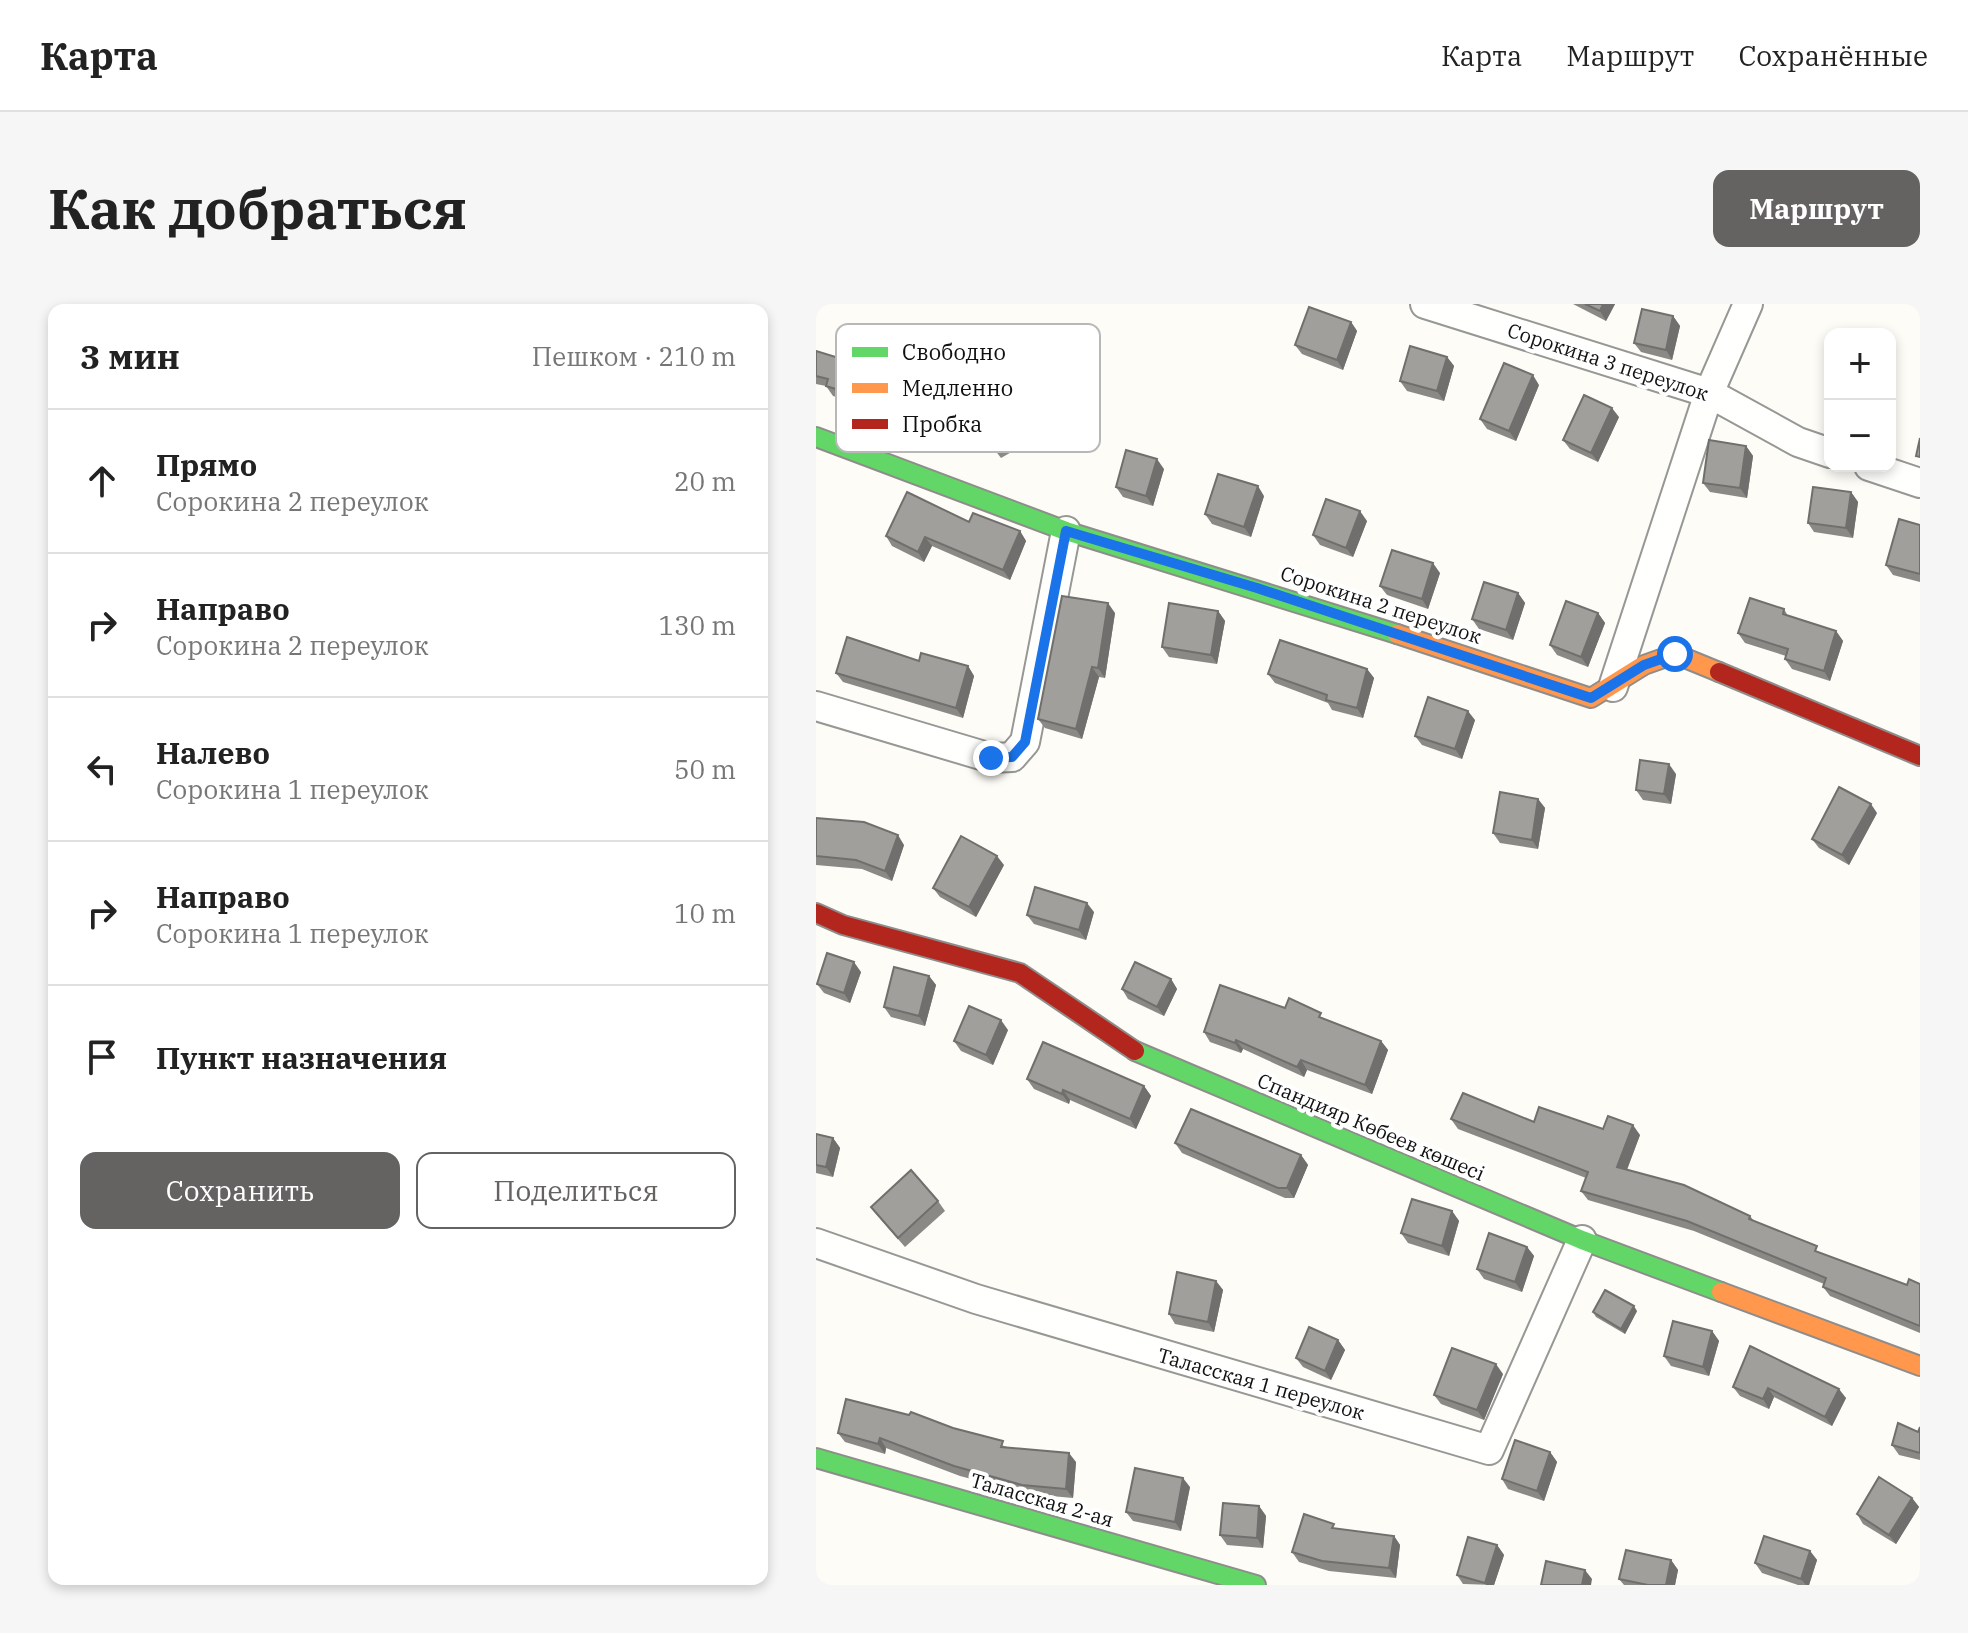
<!DOCTYPE html>
<html lang="ru">
<head>
<meta charset="utf-8">
<style>
	body { margin:0; font-family:"IBM Plex Serif",serif; background:#f6f6f6; color:#222 }
	.controls { position:absolute; right:24px; top:24px; display:grid; overflow:hidden; border-radius:16px; box-shadow:0 4px 12px #0003 }
	.controls button { width:72px; height:72px; display:grid; place-items:center; padding:0; border:0; border-bottom:2px solid #e0e0e0; background:#fff; color:#222; font:40px sans-serif }
	.stop { position:absolute; width:24px; height:24px; margin:-18px; border:6px solid #1a73e8; border-radius:50%; background:#fff }
	.stop.end { background:#1a73e8; border-color:#fff; box-shadow:0 2px 8px #0008 }
	.list { margin:0; padding:0; list-style:none }
	h2 { display:flex; justify-content:space-between; align-items:center; height:104px; margin:0; padding:0 32px; font-size:34px }
	h2 small { font-size:26px; font-weight:400; color:#767676 }
	.list li { display:grid; grid-template-columns:52px 1fr auto; gap:24px; align-items:center; box-sizing:border-box; height:144px; padding:0 32px; border-top:2px solid #e0e0e0 }
	.list b { display:block; font-size:30px; white-space:nowrap }
	.list p { margin:0; font-size:26px; white-space:nowrap; color:#767676 }
	.list em { font-size:26px; font-style:normal; color:#767676 }
	.actions { display:flex; gap:16px; padding:24px 32px }
	.actions a { flex:1; padding:18px 0; border:2px solid #646362; border-radius:16px; text-align:center; font-size:28px; color:#646362 }
	.actions .main { background:#646362; color:#fff }
	.icon { flex:none; width:44px; height:44px; fill:none; stroke:currentColor; stroke-width:2; stroke-linecap:round; stroke-linejoin:round }
	.map { position:relative; flex:none; width:1104px; height:1281px; overflow:hidden; border-radius:16px }
	header { display:flex; align-items:center; gap:48px; box-sizing:border-box; height:112px; padding:0 40px; background:#fff; border-bottom:2px solid #e0e0e0 }
	header strong { font-size:38px }
	nav { display:flex; gap:44px; margin-inline-start:auto; font-size:28px }
	.intro { display:flex; align-items:center; justify-content:space-between; box-sizing:border-box; height:192px; padding:0 48px }
	h1 { margin:0; font-size:56px }
	.button { padding:20px 36px; border-radius:16px; background:#646362; color:#fff; font-size:28px; font-weight:700 }
	main { display:flex; gap:48px; padding:0 48px }
	aside { flex:1; background:#fff; border-radius:16px; box-shadow:0 4px 12px #0003 }
	.map>svg:first-child { display:block }
</style>
</head>
<body>
<header>
<strong>Карта</strong>
<nav><a>Карта</a><a>Маршрут</a><a>Сохранённые</a></nav>
</header>
<div class="intro"><h1>Как добраться</h1><a class="button">Маршрут</a></div>
<main>
<aside>
<h2>3 мин<small>Пешком · 210 m</small></h2>
<ul class="list">
<li><svg class="icon" aria-label="ahead" viewBox="0 0 24 24"><path d="M12 20V5M6 11l6-6 6 6"/></svg><div><b>Прямо</b><p>Сорокина 2 переулок</p></div><em>20 m</em></li>
<li><svg class="icon" aria-label="right" viewBox="0 0 24 24"><path d="M7 20v-9h11M14 6l5 5-5 5"/></svg><div><b>Направо</b><p>Сорокина 2 переулок</p></div><em>130 m</em></li>
<li><svg class="icon" aria-label="left" viewBox="0 0 24 24"><path d="M17 20v-9H6M10 6l-5 5 5 5"/></svg><div><b>Налево</b><p>Сорокина 1 переулок</p></div><em>50 m</em></li>
<li><svg class="icon" aria-label="right" viewBox="0 0 24 24"><path d="M7 20v-9h11M14 6l5 5-5 5"/></svg><div><b>Направо</b><p>Сорокина 1 переулок</p></div><em>10 m</em></li>
<li><svg class="icon" aria-label="arrive" viewBox="0 0 24 24"><path d="M6 21V4h12l-3 4 3 4H6"/></svg><div><b>Пункт назначения</b></div></li>
</ul>
<div class="actions"><a class="main">Сохранить</a><a>Поделиться</a></div>
</aside>
<div class="map">
<svg width="1104" height="1281" viewBox="0 0 1104 1281">
	<rect width="100%" height="100%" fill="#fdfcf7"/>
	<g fill="none" stroke-linecap="round" stroke-linejoin="round">
		<!-- street casing -->
		<g stroke="#979795" stroke-width="32">
			<g id="street">
				<path d="M609 0 893 89 982 138 1014 149"/>
				<path d="M1053 162 1104 179"/>
				<path d="M797 383 893 89 932 0"/>
				<path d="M0 402 175 454 196 453 209 438 250 227"/>
				<path d="M0 939 160 995 673 1146 766 936"/>
			</g>
		</g>
		<!-- fast casing -->
		<g stroke="#8e8d8b" stroke-width="22">
			<g id="fast">
				<path d="M0 133 250 227 581 330"/>
				<path d="M319 747 766 936 905 988"/>
				<path d="M0 1154 440 1281"/>
			</g>
		</g>
		<!-- slow casing -->
		<g stroke="#8e8d8b" stroke-width="22">
			<g id="slow">
				<path d="M581 330 775 394 828 361 859 350 903 368"/>
				<path d="M905 988 1104 1062"/>
			</g>
		</g>
		<!-- jam casing -->
		<g stroke="#8e8d8b" stroke-width="22">
			<g id="jam">
				<path d="M903 368 1104 452"/>
				<path d="M0 609 27 621 204 669 319 747"/>
			</g>
		</g>
		<!-- street -->
		<use href="#street" stroke="#fffffe" stroke-width="28"/>
		<!-- fast -->
		<use href="#fast" stroke="#63d668" stroke-width="18"/>
		<!-- slow -->
		<use href="#slow" stroke="#ff974d" stroke-width="18"/>
		<!-- jam -->
		<use href="#jam" stroke="#b3261e" stroke-width="18"/>
	</g>
	<!-- wall -->
	<g fill="#8a8986">
		<path d="M757 0H799L790 17Z"/>
		<path d="M857 12 864 22 856 56 825 48 818 39Z"/>
		<path d="M535 18 541 27 527 66 486 50 479 41Z"/>
		<path d="M0 47 94 76 138 86 127 131 92 122 85 113 17 92 10 82 0 80Z"/>
		<path d="M631 53 638 62 628 97 591 87 584 77Z"/>
		<path d="M723 81 700 137 671 125 664 115Z"/>
		<path d="M212 96 230 128 185 154 178 145Z"/>
		<path d="M803 113 782 158 754 145 747 136Z"/>
		<path d="M930 142 937 152 931 194 894 188 887 179Z"/>
		<path d="M348 165 337 202 307 193 300 183Z"/>
		<path d="M1035 188 1042 198 1037 234 998 228 992 219Z"/>
		<path d="M448 192 435 233 396 220 389 210Z"/>
		<path d="M551 217 537 253 504 241 497 231Z"/>
		<path d="M153 218 204 227 210 237 194 276 116 242 108 258 76 242 70 232Z"/>
		<path d="M1104 221V278L1077 271 1070 261Z"/>
		<path d="M624 269 612 305 571 291 564 282Z"/>
		<path d="M702 289 709 299 697 336 663 325 656 315Z"/>
		<path d="M968 305 972 312 1020 327 1027 337 1014 377 976 365 969 355 970 352 929 339 922 329Z"/>
		<path d="M402 307 409 317 401 360 353 353 346 343Z"/>
		<path d="M299 309 289 374 283 373 266 435 229 424 222 415Z"/>
		<path d="M782 309 789 319 772 363 741 351 734 341Z"/>
		<path d="M103 357 152 362 158 372 147 414 27 378 20 369Z"/>
		<path d="M551 365 558 374 547 414 516 406 512 399 459 379 452 370Z"/>
		<path d="M659 416 646 455 606 441 599 432Z"/>
		<path d="M860 470 855 500 827 496 820 486Z"/>
		<path d="M722 495 729 504 722 545 684 539 677 529Z"/>
		<path d="M1061 509 1033 561 1003 544 996 535Z"/>
		<path d="M0 514 88 541 76 577 46 565 0 561Z"/>
		<path d="M188 561 160 613 124 593 117 584Z"/>
		<path d="M278 608 270 636 218 620 211 611Z"/>
		<path d="M45 668 34 699 8 689 1 680Z"/>
		<path d="M113 672 120 681 109 722 75 713 68 703Z"/>
		<path d="M355 675 361 685 348 712 312 695 306 685Z"/>
		<path d="M469 704 510 716 565 737 572 746 556 790 491 766 488 773 427 745 425 749 394 738 388 728Z"/>
		<path d="M192 726 177 761 145 747 138 737Z"/>
		<path d="M211 775 328 782 335 792 320 825 254 796 253 800 218 785Z"/>
		<path d="M635 815 718 818 787 825 824 831 811 866 934 912 938 917 1007 950 1091 981 1104 980V1029L1014 992 1007 983 1008 980 878 927 772 896 765 887 770 874 642 825Z"/>
		<path d="M0 830 17 834 24 844 17 873 0 869Z"/>
		<path d="M359 839 485 851 492 861 478 894H469L366 849Z"/>
		<path d="M122 897 129 907 89 943 62 912 55 903Z"/>
		<path d="M636 907 643 917 633 952 592 939 585 929Z"/>
		<path d="M711 943 718 952 706 988 668 975 661 965Z"/>
		<path d="M400 977 407 986 398 1028 359 1020 353 1010Z"/>
		<path d="M821 1007 809 1030 780 1013 777 1008Z"/>
		<path d="M896 1027 903 1037 893 1072 855 1062 848 1052Z"/>
		<path d="M522 1036 529 1046 515 1076 487 1063 480 1054Z"/>
		<path d="M934 1042 1030 1094 1016 1122 958 1093 953 1105 924 1092 917 1083Z"/>
		<path d="M687 1070 668 1116 625 1100 618 1091Z"/>
		<path d="M1104 1123V1156L1083 1151 1076 1141 1102 1128Z"/>
		<path d="M137 1124 191 1143 260 1158 257 1194 213 1190 144 1172 70 1144 69 1150 29 1138 22 1129Z"/>
		<path d="M734 1148 741 1158 728 1197 692 1185 686 1175Z"/>
		<path d="M374 1183 365 1227 317 1217 310 1208Z"/>
		<path d="M1096 1194 1103 1203 1080 1240 1047 1220 1041 1210Z"/>
		<path d="M443 1202 450 1212 447 1244 411 1241 404 1231Z"/>
		<path d="M521 1225 578 1232 584 1241 580 1274 513 1267 483 1258 476 1248Z"/>
		<path d="M681 1241 688 1251 678 1281 647 1280 641 1271Z"/>
		<path d="M994 1247 1001 1256 993 1281H982L946 1269 939 1259Z"/>
		<path d="M855 1256 862 1266 859 1281H808L803 1275Z"/>
	</g>
	<!-- shaded-wall -->
	<g fill="#716f6d">
		<path d="M787 0H799L790 17 784 7Z"/>
		<path d="M857 12 864 22 856 56 850 46Z"/>
		<path d="M535 18 541 27 527 66 521 56Z"/>
		<path d="M631 53 638 62 628 97 621 87Z"/>
		<path d="M717 71 723 81 700 137 693 127Z"/>
		<path d="M131 77 138 86 127 131 120 122Z"/>
		<path d="M796 104 803 113 782 158 775 149Z"/>
		<path d="M930 142 937 152 931 194 924 184Z"/>
		<path d="M341 155 348 165 337 202 330 192Z"/>
		<path d="M442 182 448 192 435 233 428 223Z"/>
		<path d="M1035 188 1042 198 1037 234 1030 224Z"/>
		<path d="M544 207 551 217 537 253 530 244Z"/>
		<path d="M204 227 210 237 194 276 187 266Z"/>
		<path d="M109 233 116 242 108 258 102 248Z"/>
		<path d="M617 259 624 269 612 305 606 295Z"/>
		<path d="M702 289 709 299 697 336 690 326Z"/>
		<path d="M292 299 299 309 289 374 282 364Z"/>
		<path d="M402 307 409 317 401 360 395 351Z"/>
		<path d="M782 309 789 319 772 363 765 353Z"/>
		<path d="M1020 327 1027 337 1014 377 1008 367Z"/>
		<path d="M152 362 158 372 147 414 140 404Z"/>
		<path d="M276 363 283 373 266 435 260 425Z"/>
		<path d="M551 365 558 374 547 414 541 404Z"/>
		<path d="M652 407 659 416 646 455 639 445Z"/>
		<path d="M853 460 860 470 855 500 848 490Z"/>
		<path d="M722 495 729 504 722 545 716 536Z"/>
		<path d="M1055 500 1061 509 1033 561 1026 551Z"/>
		<path d="M82 531 88 541 76 577 69 567Z"/>
		<path d="M181 552 188 561 160 613 153 603Z"/>
		<path d="M271 599 278 608 270 636 263 626Z"/>
		<path d="M38 658 45 668 34 699 28 689Z"/>
		<path d="M113 672 120 681 109 722 103 712Z"/>
		<path d="M355 675 361 685 348 712 341 703Z"/>
		<path d="M185 716 192 726 177 761 170 751Z"/>
		<path d="M420 736 427 745 425 749 419 739Z"/>
		<path d="M565 737 572 746 556 790 549 781Z"/>
		<path d="M485 756 491 766 488 773 481 763Z"/>
		<path d="M328 782 335 792 320 825 314 815Z"/>
		<path d="M247 786 254 796 253 800 246 790Z"/>
		<path d="M817 821 824 831 808 873 801 863Z"/>
		<path d="M17 834 24 844 17 873 10 863Z"/>
		<path d="M485 851 492 861 478 894 471 884Z"/>
		<path d="M636 907 643 917 633 952 626 942Z"/>
		<path d="M711 943 718 952 706 988 699 978Z"/>
		<path d="M400 977 407 986 398 1028 392 1018Z"/>
		<path d="M818 1002 821 1007 809 1030 805 1025Z"/>
		<path d="M896 1027 903 1037 893 1072 887 1063Z"/>
		<path d="M522 1036 529 1046 515 1076 509 1067Z"/>
		<path d="M680 1060 687 1070 668 1116 661 1106Z"/>
		<path d="M952 1084 958 1093 953 1105 947 1095Z"/>
		<path d="M1023 1085 1030 1094 1016 1122 1009 1113Z"/>
		<path d="M64 1134 70 1144 69 1150 62 1140Z"/>
		<path d="M734 1148 741 1158 728 1197 721 1187Z"/>
		<path d="M253 1149 260 1158 257 1194 250 1185Z"/>
		<path d="M367 1174 374 1183 365 1227 359 1218Z"/>
		<path d="M1096 1194 1103 1203 1080 1240 1073 1231Z"/>
		<path d="M443 1202 450 1212 447 1244 441 1234Z"/>
		<path d="M578 1232 584 1241 580 1274 573 1264Z"/>
		<path d="M681 1241 688 1251 678 1281H670L669 1279Z"/>
		<path d="M994 1247 1001 1256 993 1281H990L985 1275Z"/>
		<path d="M855 1256 862 1266 859 1281H850Z"/>
		<path d="M769 1266 776 1275 775 1281H766Z"/>
	</g>
	<!-- building -->
	<g fill="#a19f9c" stroke="#716f6d" stroke-width="2">
		<path d="M769 0H787L784 7Z"/>
		<path d="M493 3 535 18 521 56 479 41Z"/>
		<path d="M826 5 857 12 850 46 818 39Z"/>
		<path d="M594 42 631 53 621 87 584 77Z"/>
		<path d="M0 47 94 76 96 67 131 77 120 122 85 112 87 106 10 82 12 75 0 72Z"/>
		<path d="M688 59 717 71 693 127 664 115Z"/>
		<path d="M768 91 796 104 775 149 747 136Z"/>
		<path d="M1104 134V153L1100 152Z"/>
		<path d="M893 136 930 142 924 184 887 179Z"/>
		<path d="M310 146 341 155 330 192 300 183Z"/>
		<path d="M402 170 442 182 428 223 389 210Z"/>
		<path d="M997 183 1035 188 1030 224 992 219Z"/>
		<path d="M91 188 153 218 157 209 204 227 187 266 109 233 102 248 70 232Z"/>
		<path d="M510 195 544 207 530 244 497 231Z"/>
		<path d="M1083 215 1104 221V270L1070 261Z"/>
		<path d="M576 246 617 259 606 295 564 282Z"/>
		<path d="M668 278 702 289 690 326 656 315Z"/>
		<path d="M246 292 292 299 282 364 276 363 260 425 222 415Z"/>
		<path d="M934 294 968 305 967 310 1020 327 1008 367 969 355 972 345 922 329Z"/>
		<path d="M750 297 782 309 765 353 734 341Z"/>
		<path d="M353 299 402 307 395 351 346 343Z"/>
		<path d="M31 333 103 357 105 349 152 362 140 404 20 369Z"/>
		<path d="M464 336 551 365 541 404 510 396 511 391 452 370Z"/>
		<path d="M612 393 652 407 639 445 599 432Z"/>
		<path d="M824 456 853 460 848 490 820 486Z"/>
		<path d="M1023 483 1055 500 1026 551 996 535Z"/>
		<path d="M684 488 722 495 716 536 677 529Z"/>
		<path d="M0 514 48 518 82 531 69 567 40 556 0 552Z"/>
		<path d="M145 532 181 552 153 603 117 584Z"/>
		<path d="M219 583 271 599 263 626 211 611Z"/>
		<path d="M11 649 38 658 28 689 1 680Z"/>
		<path d="M319 658 355 675 341 703 306 685Z"/>
		<path d="M78 663 113 672 103 712 68 703Z"/>
		<path d="M404 681 469 704 473 694 505 709 503 713 565 737 549 781 485 756 481 763 420 736 419 739 388 728Z"/>
		<path d="M153 702 185 716 170 751 138 737Z"/>
		<path d="M227 738 328 782 314 815 247 786 246 790 211 775Z"/>
		<path d="M647 789 718 818 723 803 787 825 792 812 817 821 801 863 868 881 934 912 933 915 1001 942 999 947 1091 981 1093 975 1104 980V1022L1007 983 1010 974 871 917 765 887 772 868 635 815Z"/>
		<path d="M375 805 485 851 471 884H462L359 839Z"/>
		<path d="M0 830 17 834 10 863 0 861Z"/>
		<path d="M95 866 122 897 82 934 55 903Z"/>
		<path d="M596 895 636 907 626 942 585 929Z"/>
		<path d="M673 929 711 943 699 978 661 965Z"/>
		<path d="M361 968 400 977 392 1018 353 1010Z"/>
		<path d="M789 986 818 1002 805 1025 777 1008Z"/>
		<path d="M857 1017 896 1027 887 1063 848 1052Z"/>
		<path d="M493 1023 522 1036 509 1067 480 1054Z"/>
		<path d="M934 1042 1023 1085 1009 1113 952 1084 947 1095 917 1083Z"/>
		<path d="M636 1044 680 1060 661 1106 618 1091Z"/>
		<path d="M30 1095 93 1111 95 1108 137 1124 187 1137 185 1143 253 1149 250 1185 206 1181 138 1162 64 1134 62 1140 22 1129Z"/>
		<path d="M1082 1119 1102 1128 1104 1123V1149L1076 1141Z"/>
		<path d="M699 1136 734 1148 721 1187 686 1175Z"/>
		<path d="M319 1164 367 1174 359 1218 310 1208Z"/>
		<path d="M1063 1173 1096 1194 1073 1231 1041 1210Z"/>
		<path d="M407 1199 443 1202 441 1234 404 1231Z"/>
		<path d="M488 1210 518 1220 516 1224 578 1232 573 1264 506 1257 476 1248Z"/>
		<path d="M948 1232 994 1247 985 1275 939 1259Z"/>
		<path d="M652 1233 681 1241 669 1279 641 1271Z"/>
		<path d="M810 1246 855 1256 850 1281H832L803 1275Z"/>
		<path d="M730 1257 769 1266 766 1281H725Z"/>
	</g>
	<g fill="none" stroke-linecap="round" stroke-linejoin="round">
		<!-- route -->
		<path stroke="#1a73e8" stroke-width="10" d="M175 454 196 453 209 438 250 227 441 284 775 394 828 361 859 350"/>
	</g>
	<g text-anchor="middle" stroke-width="8" stroke-linejoin="round" paint-order="stroke">
		<!-- street labels -->
		<g font-size="20" fill="#111" stroke="#fff">
			<text transform="translate(792 58) rotate(18)" y="7">Сорокина 3 переулок</text>
			<text transform="translate(565 301) rotate(18)" y="7">Сорокина 2 переулок</text>
			<text transform="translate(555 823) rotate(23)" y="7">Спандияр Көбеев көшесі</text>
			<text transform="translate(445 1080) rotate(16)" y="7">Таласская 1 переулок</text>
			<text transform="translate(226 1196) rotate(16)" y="7">Таласская 2-ая</text>
		</g>
	</g>
	<!-- legend -->
	<rect x="20" y="20" width="264" height="128" rx="12" fill="#fff" stroke="#b8b8b8" stroke-width="2"/>
	<rect x="36" y="43" width="36" height="10" fill="#63d668"/>
	<rect x="36" y="79" width="36" height="10" fill="#ff974d"/>
	<rect x="36" y="115" width="36" height="10" fill="#b3261e"/>
	<g font-size="22" fill="#111">
		<text x="86" y="56">Свободно</text>
		<text x="86" y="92">Медленно</text>
		<text x="86" y="128">Пробка</text>
	</g>
</svg>
<div class="controls">
<button>+</button>
<button>−</button>
</div>
<div class="stop" style="left:859px;top:350px"></div>
<div class="stop end" style="left:175px;top:454px"></div>
</div>
</main>
</body>
</html>
